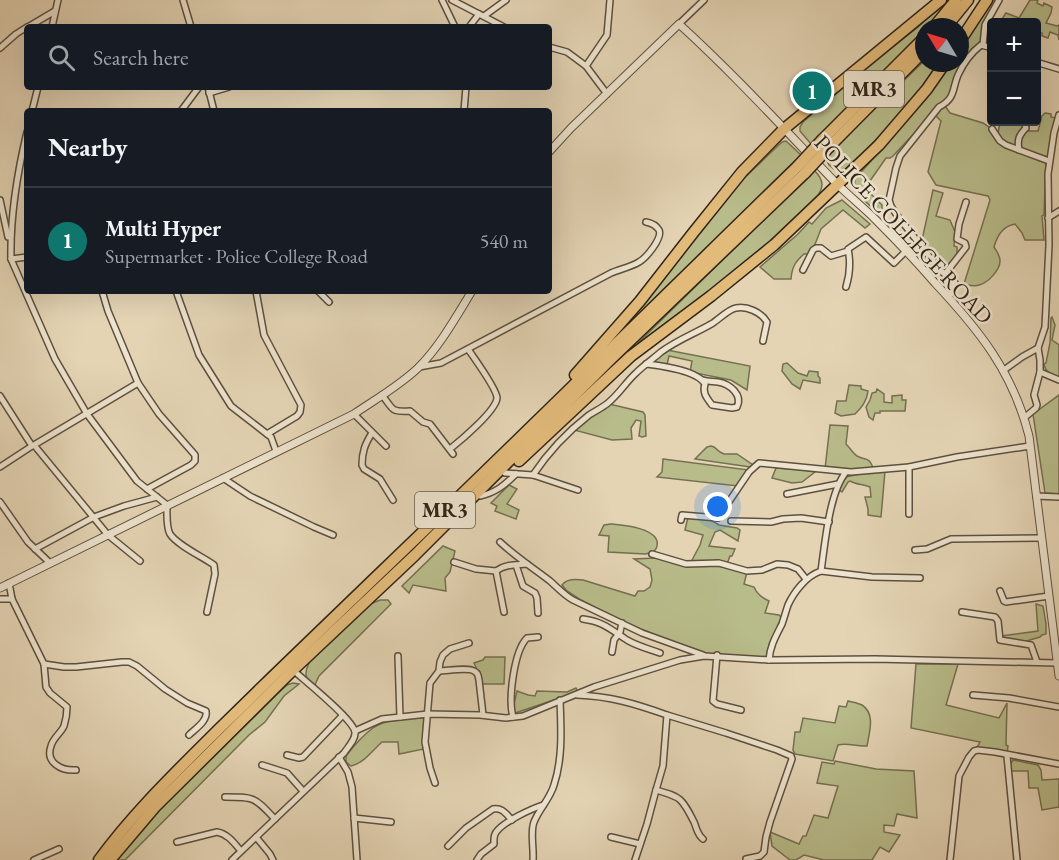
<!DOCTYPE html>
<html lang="en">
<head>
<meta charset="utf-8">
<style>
	body { margin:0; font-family:"EB Garamond",serif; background:#242831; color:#f1f3f6 }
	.controls { position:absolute; right:18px; top:18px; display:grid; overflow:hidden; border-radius:6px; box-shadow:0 6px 24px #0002 }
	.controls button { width:54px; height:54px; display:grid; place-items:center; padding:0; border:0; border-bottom:2px solid #363941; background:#171b24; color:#f1f3f6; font:30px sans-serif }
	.compass { position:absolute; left:915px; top:18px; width:54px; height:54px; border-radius:50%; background:#171b24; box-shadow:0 6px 24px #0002; rotate:308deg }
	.you { position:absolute; left:718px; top:507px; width:21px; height:21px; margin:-15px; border:4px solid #fff; border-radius:50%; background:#1a73e8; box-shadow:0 0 0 9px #1a73e833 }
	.badge { display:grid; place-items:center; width:39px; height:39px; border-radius:50%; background:#0f766e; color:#fff; font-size:20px; font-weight:700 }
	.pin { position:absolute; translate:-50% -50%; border:3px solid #fff; box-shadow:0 2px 6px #0006 }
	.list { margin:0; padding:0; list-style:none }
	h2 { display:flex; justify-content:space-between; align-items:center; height:78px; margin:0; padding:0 24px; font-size:26px }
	h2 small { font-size:20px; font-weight:400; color:#9ea1a6 }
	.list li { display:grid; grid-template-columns:39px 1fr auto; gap:18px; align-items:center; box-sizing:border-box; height:108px; padding:0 24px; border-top:2px solid #363941 }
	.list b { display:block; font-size:22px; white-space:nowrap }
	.list p { margin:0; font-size:20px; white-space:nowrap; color:#9ea1a6 }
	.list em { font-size:20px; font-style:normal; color:#9ea1a6 }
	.icon { flex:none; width:33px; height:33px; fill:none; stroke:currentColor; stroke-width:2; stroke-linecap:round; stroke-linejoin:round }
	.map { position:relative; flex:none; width:1059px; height:860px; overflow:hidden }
	.search { position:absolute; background:#171b24; box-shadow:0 6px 24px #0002; left:24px; top:24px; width:528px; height:66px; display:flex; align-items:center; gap:15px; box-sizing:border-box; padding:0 21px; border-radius:6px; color:#9ea1a6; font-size:22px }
	.panel { position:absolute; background:#171b24; box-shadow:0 6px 24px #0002; left:24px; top:108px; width:528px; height:186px; border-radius:6px }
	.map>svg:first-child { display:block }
</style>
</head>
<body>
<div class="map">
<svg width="1059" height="860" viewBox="0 0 1059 860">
	<rect width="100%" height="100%" fill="#e4d4b4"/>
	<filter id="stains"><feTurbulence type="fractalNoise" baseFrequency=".00333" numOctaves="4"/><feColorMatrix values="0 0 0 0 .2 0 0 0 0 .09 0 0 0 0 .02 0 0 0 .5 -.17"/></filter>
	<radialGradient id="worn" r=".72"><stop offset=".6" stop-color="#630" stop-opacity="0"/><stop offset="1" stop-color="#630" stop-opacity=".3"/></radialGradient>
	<!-- green -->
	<g fill="#b8bc8a" stroke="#747051" stroke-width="1.5">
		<path d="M947 0H951L928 27H924V32L892 66 811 144 800 131V127L803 122 860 73 918 27Z"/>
		<path d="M992 0H997L981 43 968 57 952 93 893 156 890 158H886L865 188 882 205V211L877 212C867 202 852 194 855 179L926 99 951 63H960V49Z"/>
		<path d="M1030 0H1038L1037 3 1043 6 1044 3 1052 7 1051 13 1046 23 1057 26 1059 25V40L1058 35 1050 32 1048 38 1042 36V33L1037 32 1036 22H1000L1006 13 1019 18Z"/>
		<path d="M924 61V63H939L912 100 891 124 847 170 841 172 834 169 829 165 827 161 830 152Z"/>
		<path d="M945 106 950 113 983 123 993 130 999 142 1046 162 1044 215 1042 216 1044 240H1025L1022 233 1015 224C1003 226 997 236 994 247 997 252 1000 255 1000 261 1000 270 988 283 979 285 974 287 969 285 964 284L990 200 988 196 936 185 928 172 941 121 935 115 940 108Z"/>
		<path d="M1045 113 1051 114V117L1056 118 1047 158 1021 150 1019 145 1024 132 1028 131H1038L1042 116Z"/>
		<path d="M1004 122H1022L1024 128 1017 148 1001 140 998 133 1000 123H1003Z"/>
		<path d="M786 141 801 155 622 331 621 330 740 182 782 142Z"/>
		<path d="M814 170C826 182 823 188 815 201L741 268 634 347Z"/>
		<path d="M933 190 943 193 936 216 950 220 955 232 954 246 957 247V254L946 271 922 240Z"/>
		<path d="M842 200 870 224 865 228 843 210 821 229 814 247 809 254H804C795 262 792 267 791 279H774L760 267 798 234 809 222 812 224 826 208Z"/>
		<path d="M1052 317 1055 325 1052 340 1059 345V377C1052 374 1045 373 1044 364L1046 363 1050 343 1051 318Z"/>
		<path d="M667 350 750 366 747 390 731 380 690 372 692 361 669 356 667 365 650 363Z"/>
		<path d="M787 363 798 373 807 376 809 371 818 372V376L820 378V383L803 380 800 389 792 384 782 371 783 364Z"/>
		<path d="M849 385 861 386V389L868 391C867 401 862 407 855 414L841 416 835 413 837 401H846Z"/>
		<path d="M877 389 884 394V402L892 403V396L902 395V400H906L905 411H880V413H875L873 420 869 417 866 407 870 400 872 393 876 392Z"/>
		<path d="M1059 395V494L1045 493 1033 414Z"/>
		<path d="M609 404 643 412 645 415 646 436 642 437 639 436 641 421 636 420 631 428 632 439 612 440 574 430 584 421Z"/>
		<path d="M830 425 848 426 846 444C850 448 853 453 857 456 866 461 869 456 873 468L862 470 825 469Z"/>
		<path d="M711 446 714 447 720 452 724 454H737L753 465 750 467 695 459 707 447Z"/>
		<path d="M663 459 749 470 738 486 657 477 662 472Z"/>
		<path d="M776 468 805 470 815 472 802 482 792 483 772 478Z"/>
		<path d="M885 471 881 517 868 515V509L865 497H871L870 487C863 484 857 485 850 481L848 482 842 492 838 489 846 477 868 472Z"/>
		<path d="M509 485 517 489 507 504 519 510 516 519 495 511 497 506 491 503Z"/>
		<path d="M688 517 709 519 719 525 737 528 740 530 738 541 720 530 715 532 709 546 735 549 732 556H730L727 564 691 562 700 545 703 535 685 530Z"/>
		<path d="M611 524C622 525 661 528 657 546 656 552 650 553 645 554L608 552 609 536 599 535 604 525Z"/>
		<path d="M443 546 455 551 450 572 445 578 446 591 413 585 409 593 402 586Z"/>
		<path d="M656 558 708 564 747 572 744 584 754 587C757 594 762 598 769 601L765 613 779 615 781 617V620L769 645 767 658 702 653 628 624 581 600 566 590 562 585C566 579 576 579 583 580L635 596 638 591H644L650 587 652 580 650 569 634 559Z"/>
		<path d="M380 600H388L391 604 319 676 314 687C304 677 304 673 310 661L368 605Z"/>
		<path d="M1036 604 1043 606 1046 624V634L1042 635 1040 637 1023 642 1003 640 1000 636 1038 631Z"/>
		<path d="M485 657H505L504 684H482V680L474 663 483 660Z"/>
		<path d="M916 664H958L946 705 999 718 1007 703 1006 745 1008 746 1007 754 976 749 980 742 911 728Z"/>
		<path d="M293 683 299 684 284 696 265 722 249 735 125 860H115L156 812 277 694 287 685Z"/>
		<path d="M576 688 578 692 515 713 513 708 517 691 528 695 535 696 537 691 567 692Z"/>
		<path d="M848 701C852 702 858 703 862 705 876 714 869 733 867 746 857 747 847 742 838 745L833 761 795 754 793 750 795 732H800L803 718 835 723 839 706 846 707Z"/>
		<path d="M426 718 423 731 424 749 399 754 398 742H382C372 751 364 763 351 766L346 762V756C353 747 363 735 373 728 385 719 411 718 426 718Z"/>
		<path d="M1013 760 1038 765 1041 770 1042 780 1059 779V807L1042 810 1038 788H1029L1028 771H1010V765Z"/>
		<path d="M835 761 876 769 914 771 917 818 897 814 894 826 884 825V832L900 835 889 852 880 847 872 860H824L804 855 796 860H790L772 846 770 832 799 844 803 836H806L814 815 828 818 838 786 817 783 822 762 834 764Z"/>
	</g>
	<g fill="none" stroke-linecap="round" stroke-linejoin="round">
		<!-- minor casing -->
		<g stroke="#5d503f" stroke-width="8">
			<g id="minor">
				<path d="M183 0 191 27"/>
				<path d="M442 0 455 27"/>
				<path d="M452 0 504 27"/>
				<path d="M484 16 506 0"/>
				<path d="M679 24 704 0"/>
				<path d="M28 27 55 11"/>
				<path d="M52 27 58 0"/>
				<path d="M469 27 479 14"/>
				<path d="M983 45 985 25 999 0"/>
				<path d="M549 47 567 52 586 66 607 94"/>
				<path d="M0 48 16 34 27 27"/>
				<path d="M1036 62 1059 69"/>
				<path d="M586 66 607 35 610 0"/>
				<path d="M208 87 214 111"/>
				<path d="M209 93 229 87"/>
				<path d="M32 111 38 87"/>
				<path d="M181 111 199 87"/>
				<path d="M464 111 466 87"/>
				<path d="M992 129 1000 141 1006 145 1049 161"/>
				<path d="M27 132C17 174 10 216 11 259L27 257"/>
				<path d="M1019 150C1017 140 1019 135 1026 128L1024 122"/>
				<path d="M0 200 8 237"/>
				<path d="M1048 218 1059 211"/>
				<path d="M11 259 55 359 87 414 137 481 167 505C167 513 166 527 170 534 177 545 203 557 214 565L215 574 207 612"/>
				<path d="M803 270 813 250 816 248H821L831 256 848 251"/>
				<path d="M945 274 966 247 965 243 957 239 959 224 966 202"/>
				<path d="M846 287C850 274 851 263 848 249L866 237 894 263 906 251"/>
				<path d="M102 291 108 311 138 383 159 414 195 455V461L191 465 147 489"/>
				<path d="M176 291 199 355 231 406 267 434 271 437 276 451"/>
				<path d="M256 291 264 335 301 405 300 412 297 416 267 434"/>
				<path d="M318 291 329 302"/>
				<path d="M949 297 955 283 939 269 896 214 891 206 889 200 896 168 900 156 939 107C956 98 952 89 958 75 963 64 972 52 981 45L992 48"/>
				<path d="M1038 348 1040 360V372L1059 380"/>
				<path d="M646 364C661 366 697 370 705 384 702 393 707 398 712 405L732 408 737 407C743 395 730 384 718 382 713 381 708 382 703 380"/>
				<path d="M419 367 441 363 611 273C620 269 631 267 639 262 646 258 663 238 659 230 656 225 651 223 646 222"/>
				<path d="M1004 370 1022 357 1038 348 1045 327 1049 245 1048 174 1054 133 1059 115"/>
				<path d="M138 383 34 445 108 535 140 561"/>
				<path d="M382 395C394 410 390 412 410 411L423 422 430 424 453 454"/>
				<path d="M0 396 32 446"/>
				<path d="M354 414 386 446"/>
				<path d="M1024 418 1036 408 1037 405 1034 395 1040 372"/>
				<path d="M372 433C365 444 362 452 362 465L364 469 380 479 393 500"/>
				<path d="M450 449C460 441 496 411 497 398 497 389 474 358 468 349"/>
				<path d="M0 467 32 446"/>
				<path d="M505 473 533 475 578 490"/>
				<path d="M533 475C549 451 566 433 589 415 595 411 602 408 608 403 619 394 626 382 636 373 644 365 653 359 661 352 677 340 696 333 713 323 719 319 729 309 736 308 747 306 761 312 767 322L763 341"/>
				<path d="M223 478 250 496 314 527 333 535"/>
				<path d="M787 494 838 484"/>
				<path d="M480 496C495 493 505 485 516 474"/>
				<path d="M1036 496 1059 497"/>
				<path d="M0 502 28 542 50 563"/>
				<path d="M909 514V467"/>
				<path d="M681 520 682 515 718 518 749 472 759 463 851 472 909 467 957 457 1030 446"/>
				<path d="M731 521 771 522 783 519 801 518 829 522"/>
				<path d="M500 542C516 557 533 568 550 581 558 588 564 595 573 600L642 633 703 655"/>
				<path d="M35 549 94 517 124 506 157 497"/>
				<path d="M915 550 927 549 951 539 1041 538"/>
				<path d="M652 554 686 564 719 563 747 571 762 570 777 564 788 565 798 569 806 579"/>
				<path d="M454 562 476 569 496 571"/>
				<path d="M516 565 523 586 535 593 537 598 538 613"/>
				<path d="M821 571 872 577 920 578"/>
				<path d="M9 583 12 599 44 664 64 667H76L122 662H129L137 666 165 689 187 703 206 711C208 721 195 729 189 735"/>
				<path d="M1000 591 1004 601 1006 602 1049 596"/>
				<path d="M0 599H12"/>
				<path d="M504 612 496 571C505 564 516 565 527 564"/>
				<path d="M962 612 995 617 998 621 1000 640 1031 645 1037 662"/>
				<path d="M583 619C604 622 610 629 627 640 637 646 649 649 660 653"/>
				<path d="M612 652 614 640 620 632 622 623"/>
				<path d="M717 655 713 701 717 704 741 710"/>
				<path d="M398 656 400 717"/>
				<path d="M769 660C770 646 776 636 782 624 784 618 786 611 788 605 794 592 806 576 821 571 825 544 829 493 846 472"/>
				<path d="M44 664 46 687 50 693 67 707C67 714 66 720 64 726 61 733 53 738 51 746 45 763 62 771 76 770"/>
				<path d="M439 671C447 671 468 667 474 671 478 673 478 675 479 680L483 715"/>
				<path d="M577 695C610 696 636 704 667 715L663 766 656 790C681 797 682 798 694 822 697 829 697 834 703 839"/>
				<path d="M973 695 1009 698 1059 707"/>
				<path d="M667 715 726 733 777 750 791 756 792 759 770 822 766 837 764 852 760 856 746 859"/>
				<path d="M513 717C508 699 514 651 527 638L538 637"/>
				<path d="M355 731 382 719 428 714 480 715 506 718 523 716 594 687 680 660 704 656 769 660 875 659 1057 663"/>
				<path d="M287 755 299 758 303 757 343 715"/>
				<path d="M1007 756 1017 860"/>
				<path d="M339 757 348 772 352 787 357 860"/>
				<path d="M262 765 287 773 303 791"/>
				<path d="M435 783 430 768 425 742 430 683 439 671 440 662 443 655 450 649 469 643"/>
				<path d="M225 797C255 797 254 797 275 819"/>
				<path d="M354 818 391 822"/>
				<path d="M256 837 270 854 273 860"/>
				<path d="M611 837 640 844"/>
				<path d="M177 842 217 832C228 834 234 843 241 851"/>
				<path d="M448 846 466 828 493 809C502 807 506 814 512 820"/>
				<path d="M34 860 59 849"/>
				<path d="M232 860 344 753C348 747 356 739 355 732 353 719 305 681 293 670"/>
				<path d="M477 860 481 854 494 844C494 840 493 835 497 831 505 821 531 809 543 805"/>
				<path d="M533 860C534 848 530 832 534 822 539 809 550 799 554 785 563 758 561 728 560 700"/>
				<path d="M635 860 647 824 656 790"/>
				<path d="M950 860 959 776 969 757 974 751 978 750 995 752 1059 764"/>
			</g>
		</g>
		<!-- tertiary casing -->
		<g stroke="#5d503f" stroke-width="9">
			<g id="tertiary">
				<path d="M549 152 571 128 679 24C734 74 784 129 836 183 849 196 863 207 876 220 896 240 916 261 935 283 979 330 1013 372 1029 436L1059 676"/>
				<path d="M0 588 354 414C376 399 399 386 418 368 440 346 456 317 472 291"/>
			</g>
		</g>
		<!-- motorway casing -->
		<g stroke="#302418" stroke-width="13">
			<g id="motorway">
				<path d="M934 27 956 0"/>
				<path d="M946 27 968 0"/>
				<path d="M960 41 987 0"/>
				<path d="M823 139 924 38"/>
				<path d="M831 145 924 51"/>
				<path d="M575 375 640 301 693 233 742 172 784 129 941 0"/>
				<path d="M519 461 631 356 711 296 774 245 879 145 927 89 945 63"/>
				<path d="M99 860C134 812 177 771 219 729 272 677 326 625 379 574 520 439 658 302 798 166"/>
				<path d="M110 860 155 807 293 670 415 555 611 359 805 173"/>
			</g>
		</g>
		<!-- minor -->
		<use href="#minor" stroke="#ede3ce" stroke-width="5"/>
		<!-- tertiary -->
		<use href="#tertiary" stroke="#ede3ce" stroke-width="7"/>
		<!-- motorway -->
		<use href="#motorway" stroke="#e2ba7a" stroke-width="10"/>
		<!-- motorway-bridge casing -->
		<g stroke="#302418" stroke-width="13" stroke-linecap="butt">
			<g id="motorway-bridge">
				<path d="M798 166 823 139"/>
				<path d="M805 173 831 145"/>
			</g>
		</g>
		<!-- motorway-bridge -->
		<use href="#motorway-bridge" stroke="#e2ba7a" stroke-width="10"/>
	</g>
	<g text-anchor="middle" stroke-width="5" stroke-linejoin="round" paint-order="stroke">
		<!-- shield labels -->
		<g fill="#ede3ce" stroke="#695d4f" stroke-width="1.5">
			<rect x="844" y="71" width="60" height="36" rx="4.5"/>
			<rect x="415" y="492" width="60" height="36" rx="4.5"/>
		</g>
		<g font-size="21" font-weight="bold" fill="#302418">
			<text x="874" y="96">MR3</text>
			<text x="445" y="517">MR3</text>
		</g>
		<!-- street labels -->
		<g font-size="22" fill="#302418" stroke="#ede3ce">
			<text transform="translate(904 229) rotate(47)" y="8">POLICE COLLEGE ROAD</text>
		</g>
	</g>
	<rect width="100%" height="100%" filter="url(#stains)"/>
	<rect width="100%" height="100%" fill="url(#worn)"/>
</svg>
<div class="controls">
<button>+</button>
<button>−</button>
</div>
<svg class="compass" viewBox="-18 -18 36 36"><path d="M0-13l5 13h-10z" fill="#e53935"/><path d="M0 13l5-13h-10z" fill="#9ea1a6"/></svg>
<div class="you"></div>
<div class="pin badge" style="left:812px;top:91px">1</div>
<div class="search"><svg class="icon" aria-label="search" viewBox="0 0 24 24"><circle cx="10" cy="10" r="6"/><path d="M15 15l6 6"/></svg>Search here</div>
<section class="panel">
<h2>Nearby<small></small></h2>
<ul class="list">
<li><span class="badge">1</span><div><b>Multi Hyper</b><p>Supermarket · Police College Road</p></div><em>540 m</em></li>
</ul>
</section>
</div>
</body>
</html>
